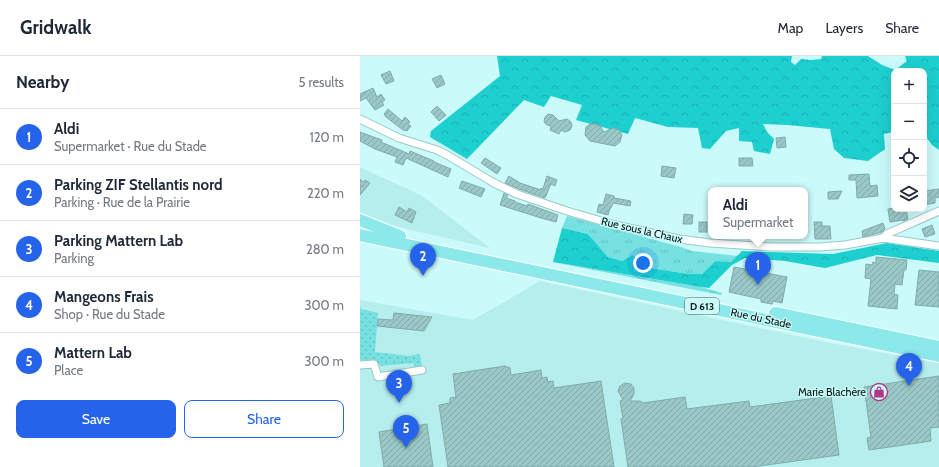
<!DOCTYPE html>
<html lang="en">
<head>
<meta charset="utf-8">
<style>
	body { margin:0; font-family:Cabin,sans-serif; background:#f6f6f7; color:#1f2937 }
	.controls { position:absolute; right:12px; top:12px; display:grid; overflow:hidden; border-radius:8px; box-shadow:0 4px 16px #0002 }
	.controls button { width:36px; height:36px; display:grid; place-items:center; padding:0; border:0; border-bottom:1px solid #e0e1e3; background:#fff; color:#1f2937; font:20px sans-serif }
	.you { position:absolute; left:283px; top:207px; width:14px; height:14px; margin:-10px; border:3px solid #fff; border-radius:50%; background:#1a73e8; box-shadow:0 0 0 6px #1a73e833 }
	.badge { display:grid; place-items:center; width:26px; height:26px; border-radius:50%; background:#2563eb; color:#fff; font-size:13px; font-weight:700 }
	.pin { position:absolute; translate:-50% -33px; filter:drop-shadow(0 1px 2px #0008) }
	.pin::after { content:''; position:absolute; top:21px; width:14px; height:12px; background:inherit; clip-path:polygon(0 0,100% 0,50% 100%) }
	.popup { position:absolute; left:348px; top:131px; width:100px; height:52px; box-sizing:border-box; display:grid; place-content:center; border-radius:8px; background:#fff; filter:drop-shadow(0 1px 3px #0005); font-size:13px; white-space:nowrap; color:#747a83 }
	.popup b { font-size:15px; color:#1f2937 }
	.popup::after { content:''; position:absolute; left:50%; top:100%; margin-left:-8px; border:8px solid transparent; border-top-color:#fff }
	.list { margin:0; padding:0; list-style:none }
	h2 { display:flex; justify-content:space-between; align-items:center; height:52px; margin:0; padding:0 16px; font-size:17px }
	h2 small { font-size:13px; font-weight:400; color:#747a83 }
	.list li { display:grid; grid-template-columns:26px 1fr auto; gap:12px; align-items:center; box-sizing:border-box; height:56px; padding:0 16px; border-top:1px solid #e0e1e3 }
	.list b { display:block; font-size:15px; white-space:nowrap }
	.list p { margin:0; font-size:13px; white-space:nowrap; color:#747a83 }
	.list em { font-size:13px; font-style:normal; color:#747a83 }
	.actions { display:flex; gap:8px; padding:12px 16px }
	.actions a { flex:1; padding:9px 0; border:1px solid #2563eb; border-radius:8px; text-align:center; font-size:14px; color:#2563eb }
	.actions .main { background:#2563eb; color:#fff }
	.icon { flex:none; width:22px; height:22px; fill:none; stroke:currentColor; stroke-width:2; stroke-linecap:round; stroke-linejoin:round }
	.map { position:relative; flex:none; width:579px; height:411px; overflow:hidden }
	header { display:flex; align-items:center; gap:24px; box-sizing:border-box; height:56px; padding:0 20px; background:#fff; border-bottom:1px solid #e0e1e3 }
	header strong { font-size:19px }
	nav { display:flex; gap:22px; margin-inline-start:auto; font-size:14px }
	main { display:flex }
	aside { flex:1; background:#fff }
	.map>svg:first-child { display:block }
</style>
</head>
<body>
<header>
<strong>Gridwalk</strong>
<nav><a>Map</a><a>Layers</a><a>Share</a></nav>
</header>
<main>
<aside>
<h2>Nearby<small>5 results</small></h2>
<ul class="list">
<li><span class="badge">1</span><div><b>Aldi</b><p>Supermarket · Rue du Stade</p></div><em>120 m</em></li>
<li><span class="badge">2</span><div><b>Parking ZIF Stellantis nord</b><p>Parking · Rue de la Prairie</p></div><em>220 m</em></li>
<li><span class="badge">3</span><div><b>Parking Mattern Lab</b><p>Parking</p></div><em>280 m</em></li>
<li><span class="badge">4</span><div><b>Mangeons Frais</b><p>Shop · Rue du Stade</p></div><em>300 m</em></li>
<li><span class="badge">5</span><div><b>Mattern Lab</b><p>Place</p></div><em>300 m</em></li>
</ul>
<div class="actions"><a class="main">Save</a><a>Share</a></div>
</aside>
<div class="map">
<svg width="579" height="411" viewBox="0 0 579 411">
	<defs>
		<pattern id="grass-tufts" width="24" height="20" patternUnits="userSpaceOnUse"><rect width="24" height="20" fill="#76e1e0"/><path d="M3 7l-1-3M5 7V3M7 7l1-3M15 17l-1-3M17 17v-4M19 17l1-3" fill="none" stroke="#65c0bf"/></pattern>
		<pattern id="forest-crowns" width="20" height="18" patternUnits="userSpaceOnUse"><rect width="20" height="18" fill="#1dcfcf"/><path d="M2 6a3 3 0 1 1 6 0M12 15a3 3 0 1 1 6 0" fill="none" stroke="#19b1b1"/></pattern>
		<pattern id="park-dots" width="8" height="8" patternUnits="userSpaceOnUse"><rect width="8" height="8" fill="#76e1e0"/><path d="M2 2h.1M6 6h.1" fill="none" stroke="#65c0bf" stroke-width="1.8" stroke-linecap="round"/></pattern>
		<pattern id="building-hatch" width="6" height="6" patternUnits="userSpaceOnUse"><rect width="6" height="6" fill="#9ac8c7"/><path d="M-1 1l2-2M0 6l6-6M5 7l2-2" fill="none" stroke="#83abaa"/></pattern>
	</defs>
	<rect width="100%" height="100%" fill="#cafaf9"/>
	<!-- built -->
	<g fill="#b5eeed">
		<path d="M0 111 62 140 130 192 16 166 0 157Z"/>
		<path d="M180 225 470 287 579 307V411H0V244L113 264Z"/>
	</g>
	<!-- grass -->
	<g fill="url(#grass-tufts)">
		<path d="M207 160 321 191 332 195 378 200 371 206 355 205 342 218H329L290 212 273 199 262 205 248 201 228 178 202 172Z"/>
		<path d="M193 206 341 231 362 237 361 239Z"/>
	</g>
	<!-- forest -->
	<g fill="url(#forest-crowns)">
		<path d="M137 0H432L431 6 435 9 441 3 451 4 461 3 462 0H508L522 9 535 14 547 5 545 0H579V94L572 89 564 78V15H534V76L524 78 525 93 508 105 484 102 474 93 470 73 427 69 403 68 407 76 414 83 410 98 394 95 392 86 379 85V72L366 75 350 93 342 92 338 72 308 71 275 62 268 78 216 64 222 49 191 40 184 51 164 44 107 103 70 81 71 75 140 20Z"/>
		<path d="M202 172 228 178 248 201 262 205 273 199 290 212 329 218H342L355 205 371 206 382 195 473 198 527 187 579 195V207L517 199 465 212 425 205 385 202 372 209 349 232 341 231 193 206Z"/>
	</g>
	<!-- park -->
	<path fill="url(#park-dots)" d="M0 250 1 253 18 257 15 296 48 300 60 298 62 310 55 312 53 307 21 310 15 305 0 304Z"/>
	<!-- building -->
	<g fill="url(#building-hatch)" stroke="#7facab">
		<path d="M30 15 34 25 26 28 21 19Z"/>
		<path d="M81 19 85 28 77 32 72 23Z"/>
		<path d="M13 32 17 41 21 38 25 44 22 46 24 49 15 54 6 42 0 45V38Z"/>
		<path d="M77 50 86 59 79 65 71 56Z"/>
		<path d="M28 53 42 65 45 61 50 66 48 69 51 70 47 75 43 74 26 61 24 58Z"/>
		<path d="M188 58 193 59 199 65 207 63 211 66 212 70 210 74 205 76 201 74 199 78 190 74 191 70 187 69 184 66 185 61Z"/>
		<path d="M230 68H236L240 70 244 76 253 72 259 74 262 79 260 86 255 90 230 85 225 79 226 71Z"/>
		<path d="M0 76 22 84 21 86 49 98 50 95 74 105V106L91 113 88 121 46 102 43 109 35 106 37 101 15 93 0 85Z"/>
		<path d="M425 81 426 91 417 92 416 82Z"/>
		<path d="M125 102 141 112 137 118 121 107Z"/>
		<path d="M379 102H392L393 110H379Z"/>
		<path d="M302 110 316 112 314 122 301 120Z"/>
		<path d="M509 118 510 130 517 129 518 140 497 142 496 124H489V119Z"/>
		<path d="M149 120 160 127 181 134V132L183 133 187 120 197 124 195 130 191 128 185 142 159 133 145 127Z"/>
		<path d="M0 123 3 126 5 124 10 127 0 139Z"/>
		<path d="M102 125 125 133 121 141 99 132Z"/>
		<path d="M579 133V141L575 142V147L564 149V135Z"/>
		<path d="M482 135 478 143H468V136Z"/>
		<path d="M144 137 148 139 146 142 155 145V146L167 150 168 148 198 159 196 166 181 162 140 149Z"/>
		<path d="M246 138 254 140V142L271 145 270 150 253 147 251 152H250L248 159 237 156 239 148 243 149Z"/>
		<path d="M39 151 47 156 49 152 56 156 52 167 35 159Z"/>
		<path d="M534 152 546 153 548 163 543 165V164L530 166 528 153Z"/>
		<path d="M324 158 333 159 332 168H323Z"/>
		<rect x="339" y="166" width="8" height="10"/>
		<path d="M454 166H462V170H470L471 183H455Z"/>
		<path d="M523 167 525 173 522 176 503 181 502 175Z"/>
		<path d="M572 169 575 178 565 181 562 173Z"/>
		<path d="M516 201 547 204 546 214H544L542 229 535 228 534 238 538 239 537 253 508 250 511 223 505 222 506 208 512 209 513 206 516 207Z"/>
		<path d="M374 211 427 221 422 247 413 245 412 248 401 246V243L369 236Z"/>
		<path d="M559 214 579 216V251L555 249Z"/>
		<path d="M34 257 72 261 64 275 17 270 18 263 33 264Z"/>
		<path d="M145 310 150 312 151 319 181 314 182 322 187 321 188 326 193 325 194 332 241 325 254 411H88L79 349 90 347V342L96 341 93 318Z"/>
		<path d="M579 320V371L570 372 571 385 509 394 507 382 511 381 504 331Z"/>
		<path d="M265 327 271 328 274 332V338L270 345H280L283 347 325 341 327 353 389 345 390 351 471 340 479 399 392 411H268L261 363 263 362 260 345 263 344 258 335 260 330Z"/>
		<path d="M67 368 73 411H24L19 376Z"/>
	</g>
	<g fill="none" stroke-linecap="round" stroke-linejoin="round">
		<!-- minor casing -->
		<g stroke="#9ac8c7" stroke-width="9">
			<g id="minor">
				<path d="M0 63 39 82 77 94 87 99 134 127 157 138 207 155 255 169 319 183 350 187 411 191H460L485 189 523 182 579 190"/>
				<path d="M523 182 527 178 579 155"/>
				<path d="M0 309 14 308 18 321 62 314"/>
			</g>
		</g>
		<!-- primary casing -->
		<g stroke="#fff" stroke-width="14">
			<g id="primary">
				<path d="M0 164 40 180"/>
				<path d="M0 179 579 300"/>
				<path d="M415 257 579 291"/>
			</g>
		</g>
		<!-- minor -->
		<use href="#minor" stroke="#fff" stroke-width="7"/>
		<!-- primary -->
		<use href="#primary" stroke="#8ce9e9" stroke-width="12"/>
	</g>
	<!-- icons -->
	<defs>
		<g id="shop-ring" transform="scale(0.9)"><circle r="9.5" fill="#cafaf9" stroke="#b33787" stroke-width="1.5"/><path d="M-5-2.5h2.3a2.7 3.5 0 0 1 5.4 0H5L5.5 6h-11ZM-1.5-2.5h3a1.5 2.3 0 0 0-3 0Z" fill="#b33787"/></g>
	</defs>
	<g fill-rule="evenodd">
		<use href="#shop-ring" x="519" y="336"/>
	</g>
	<g text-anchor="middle" stroke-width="3" stroke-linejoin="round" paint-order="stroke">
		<!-- shield labels -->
		<rect fill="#cafaf9" stroke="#405b5b" stroke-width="1" x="325" y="242" width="34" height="16" rx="3"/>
		<g font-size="10" font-weight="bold" fill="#051717">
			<text x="342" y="254">D 613</text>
		</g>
		<!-- street labels -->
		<g font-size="11" fill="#051717" stroke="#cafaf9">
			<text transform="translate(282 174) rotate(13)" y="4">Rue sous la Chaux</text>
			<text transform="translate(401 262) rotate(12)" y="4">Rue du Stade</text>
		</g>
		<!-- poi labels -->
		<g font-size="11" fill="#051717" stroke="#cafaf9" text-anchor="end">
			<text x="506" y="340">Marie Blachère</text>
		</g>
	</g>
</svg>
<div class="controls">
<button>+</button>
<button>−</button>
<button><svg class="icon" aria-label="locate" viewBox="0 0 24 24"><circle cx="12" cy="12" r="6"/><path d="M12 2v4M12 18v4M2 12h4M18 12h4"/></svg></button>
<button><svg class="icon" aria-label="layers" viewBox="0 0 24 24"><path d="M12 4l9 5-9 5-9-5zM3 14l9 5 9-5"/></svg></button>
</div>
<div class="you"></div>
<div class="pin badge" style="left:398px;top:229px">1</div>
<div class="popup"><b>Aldi</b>Supermarket</div>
<div class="pin badge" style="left:63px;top:220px">2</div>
<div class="pin badge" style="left:39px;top:347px">3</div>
<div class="pin badge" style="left:549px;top:330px">4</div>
<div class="pin badge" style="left:46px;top:392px">5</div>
</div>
</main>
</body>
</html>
